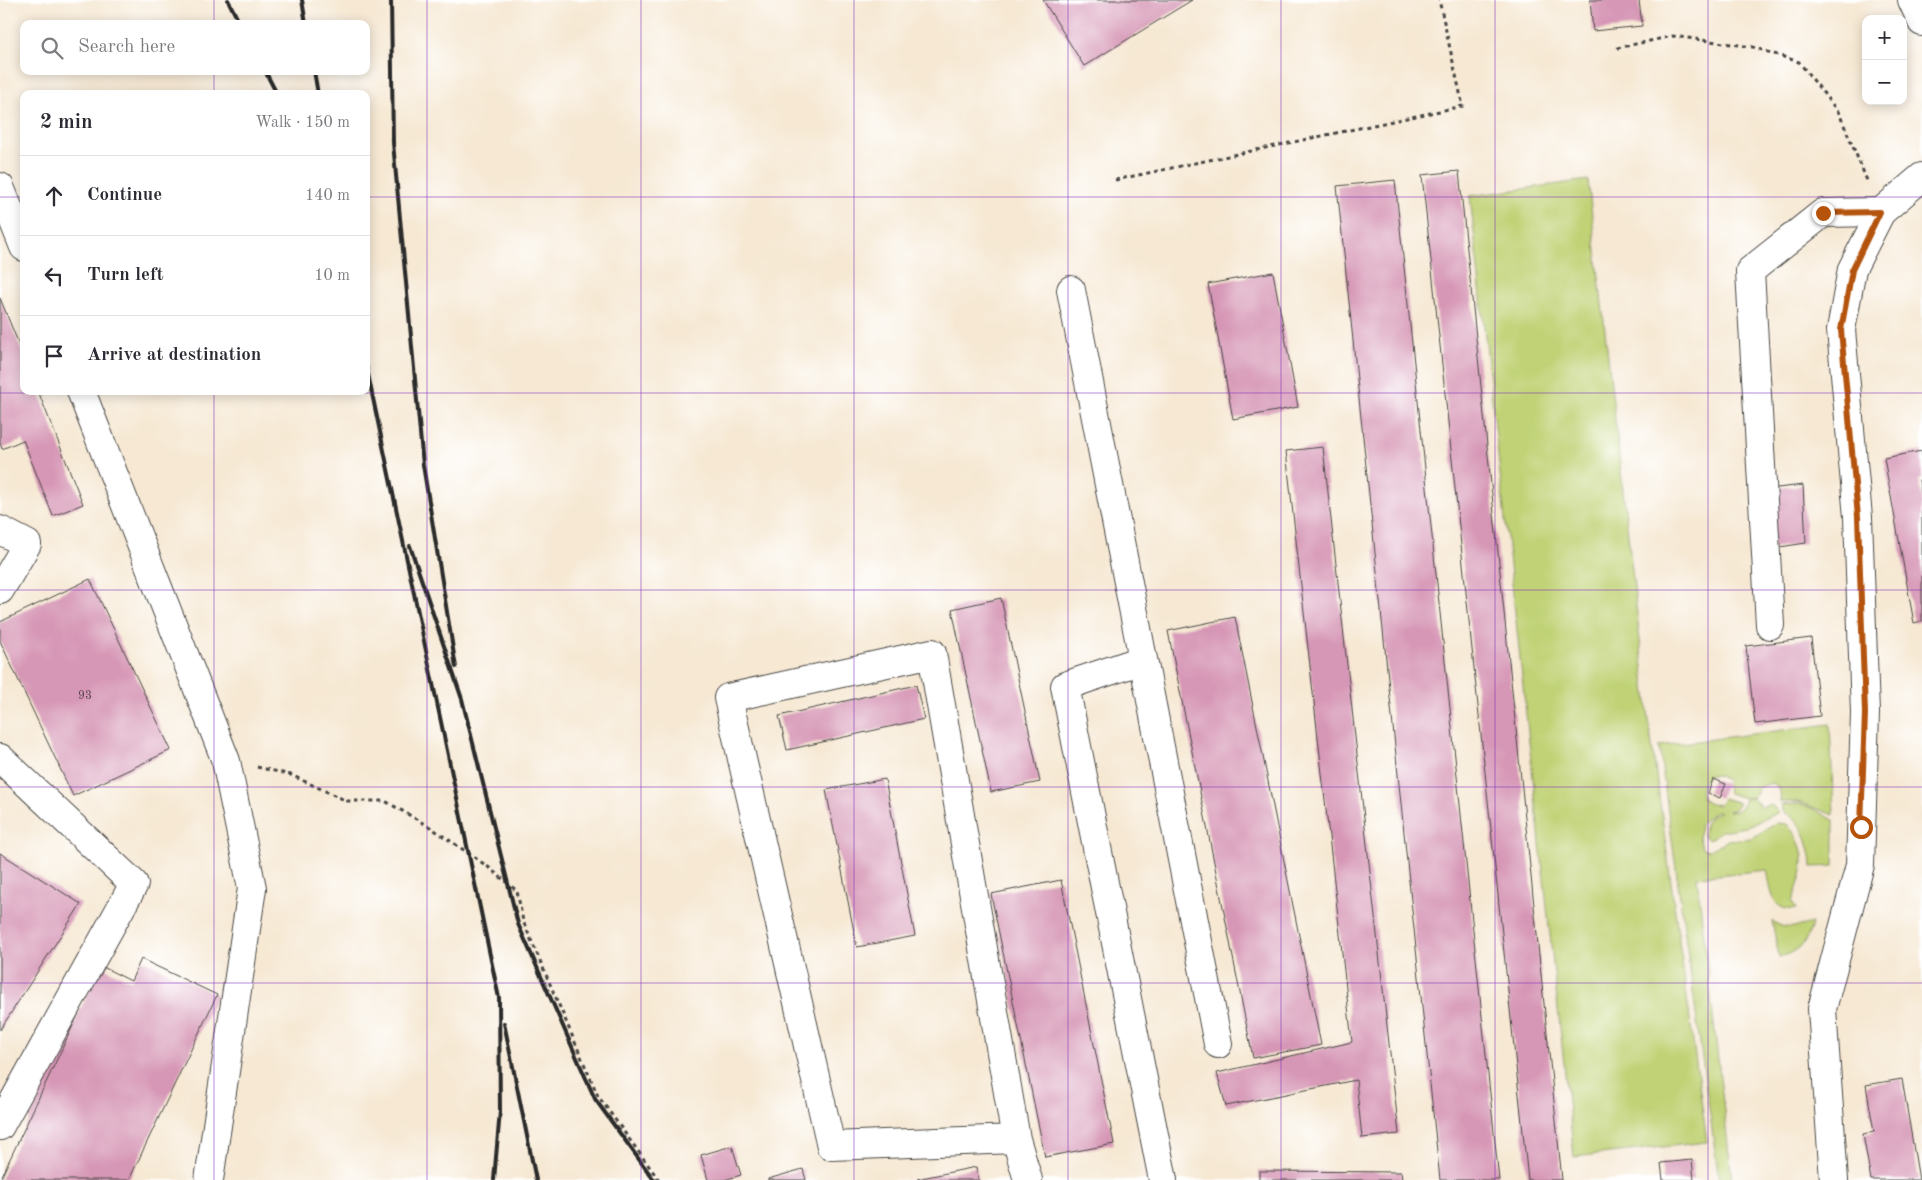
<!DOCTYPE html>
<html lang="en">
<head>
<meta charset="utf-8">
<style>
	body { margin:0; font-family:"Old Standard TT",serif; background:#f7f7f7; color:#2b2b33 }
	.controls { position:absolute; right:15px; top:15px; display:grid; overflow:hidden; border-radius:10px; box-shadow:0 2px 12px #0003 }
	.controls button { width:45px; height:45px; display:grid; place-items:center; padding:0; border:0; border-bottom:1px solid #e1e1e2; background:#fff; color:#2b2b33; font:25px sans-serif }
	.stop { position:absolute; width:15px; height:15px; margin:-11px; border:4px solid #b45309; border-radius:50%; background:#fff }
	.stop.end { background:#b45309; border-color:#fff; box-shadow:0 1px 5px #0008 }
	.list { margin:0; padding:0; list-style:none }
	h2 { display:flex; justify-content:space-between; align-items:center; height:65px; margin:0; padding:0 20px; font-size:21px }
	h2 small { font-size:16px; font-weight:400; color:#7c7c81 }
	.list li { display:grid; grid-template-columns:32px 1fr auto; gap:15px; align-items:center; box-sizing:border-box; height:80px; padding:0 20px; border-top:1px solid #e1e1e2 }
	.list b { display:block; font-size:19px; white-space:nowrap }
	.list em { font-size:16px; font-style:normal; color:#7c7c81 }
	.icon { flex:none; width:28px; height:28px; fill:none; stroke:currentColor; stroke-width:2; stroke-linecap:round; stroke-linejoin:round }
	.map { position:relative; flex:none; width:1922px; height:1180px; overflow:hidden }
	.search { position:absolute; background:#fff; box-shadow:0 2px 12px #0003; left:20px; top:20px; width:350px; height:55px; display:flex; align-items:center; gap:12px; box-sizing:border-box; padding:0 18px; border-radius:10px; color:#7c7c81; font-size:19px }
	.panel { position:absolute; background:#fff; box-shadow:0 2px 12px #0003; left:20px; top:90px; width:350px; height:305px; border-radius:10px }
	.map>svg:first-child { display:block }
</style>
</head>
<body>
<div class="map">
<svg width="1922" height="1180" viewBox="0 0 1922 1180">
	<rect width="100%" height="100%" fill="#fff"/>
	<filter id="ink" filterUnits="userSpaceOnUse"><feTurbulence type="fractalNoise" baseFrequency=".02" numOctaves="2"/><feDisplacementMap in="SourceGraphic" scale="10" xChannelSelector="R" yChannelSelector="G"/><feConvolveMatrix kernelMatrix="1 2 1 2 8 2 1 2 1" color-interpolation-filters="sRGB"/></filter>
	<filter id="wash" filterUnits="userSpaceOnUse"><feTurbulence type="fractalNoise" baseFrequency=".0096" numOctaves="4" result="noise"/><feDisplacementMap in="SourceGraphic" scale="20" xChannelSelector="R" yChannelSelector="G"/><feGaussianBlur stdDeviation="1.12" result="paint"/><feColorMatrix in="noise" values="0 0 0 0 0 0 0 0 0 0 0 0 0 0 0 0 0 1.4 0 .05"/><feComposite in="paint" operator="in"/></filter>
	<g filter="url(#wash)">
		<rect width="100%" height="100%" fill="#f6e8d3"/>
		<!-- green -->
		<g fill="#c0d274" stroke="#767e50">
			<path d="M1588 180 1651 738 1707 1142 1574 1157 1470 196Z"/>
			<path d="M1830 724 1834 815 1799 802H1780C1781 792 1781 787 1771 783L1758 788 1754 797 1744 798 1728 793 1726 780 1718 775 1708 776C1695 788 1700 808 1720 804L1723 798 1739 803 1734 810 1728 811 1735 812 1742 806 1745 799 1752 798 1762 807 1771 805 1779 812 1746 827 1722 831 1708 840 1703 834C1704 823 1709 814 1720 812L1715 811 1700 824 1699 836 1702 848 1709 850 1728 840 1751 838 1777 823 1787 824C1811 853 1804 869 1792 902L1796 909C1771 913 1771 889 1767 870L1697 877 1732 1180H1719L1659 746Z"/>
			<path d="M1799 804 1814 809 1834 820V866L1812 867C1811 846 1804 822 1784 812L1781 805Z"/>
			<path d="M1772 921C1786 931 1796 927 1812 923 1808 942 1798 953 1779 957Z"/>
		</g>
		<g id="blocks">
			<!-- building -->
			<g fill="#d696b5">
				<path d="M1043 0H1192L1084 66Z"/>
				<path d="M1590 0H1639L1642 26 1593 31Z"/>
				<path d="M1459 171 1562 1180H1528L1422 175Z"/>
				<path d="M1395 180 1499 1180H1440L1337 186Z"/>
				<path d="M1273 272 1298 407 1233 419 1208 284Z"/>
				<path d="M0 298 24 357V391H38L83 504 53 516 23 440 2 449 0 443Z"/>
				<path d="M1323 447 1399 1134 1362 1138 1356 1080 1226 1106 1217 1073 1352 1042 1286 451Z"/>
				<path d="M1922 451V479L1919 480 1922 498V621L1914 623 1884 458Z"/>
				<path d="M1803 485 1806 543 1773 548 1769 489Z"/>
				<path d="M90 579 171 750 73 796 0 641V622Z"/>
				<path d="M1001 598 1040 782 991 792 952 609Z"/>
				<path d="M1235 617 1321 1045 1253 1058 1168 631Z"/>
				<path d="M1811 638 1820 716 1755 724 1746 646Z"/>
				<path d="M916 685 924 719 787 750 779 716Z"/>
				<path d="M885 779 915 936 857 947 826 790Z"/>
				<path d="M1713 779 1726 784 1720 798 1708 793Z"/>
				<path d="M0 853 81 904 0 1030Z"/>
				<path d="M1061 880 1114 1144 1045 1157 991 894Z"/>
				<path d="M141 959 217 995 129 1180H0L101 966 131 981Z"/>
				<path d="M1902 1079 1919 1180H1871L1863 1134 1874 1132 1866 1085Z"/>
				<path d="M732 1146 741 1175 724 1180H708L701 1155Z"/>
				<path d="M1692 1160 1694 1180H1663L1661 1163Z"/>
				<path d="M976 1167 979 1180H918L917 1179Z"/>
				<path d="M803 1169 806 1180H768V1179Z"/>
				<path d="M1259 1171 1401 1172 1402 1180H1259Z"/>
			</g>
		</g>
	</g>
	<g filter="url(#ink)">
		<use href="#blocks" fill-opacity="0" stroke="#494744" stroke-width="1"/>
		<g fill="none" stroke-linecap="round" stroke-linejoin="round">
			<!-- minor casing -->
			<g stroke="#494744" stroke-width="30">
				<g id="minor">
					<path d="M1912 0 1922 22"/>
					<path d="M0 187 24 247"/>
					<path d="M1071 290 1218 1044"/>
					<path d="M81 391 226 761 252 888 209 1180"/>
					<path d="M0 530 27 544 0 590"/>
					<path d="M1770 625 1750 271 1823 213 1881 212"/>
					<path d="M1142 660 1065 686 1163 1180"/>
					<path d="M0 758 134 884 0 1126"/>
					<path d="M1016 1139 831 1146 728 698 932 653 1016 1139 1028 1180"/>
					<path d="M1834 1180 1822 1009 1860 865 1865 713 1858 517 1841 330 1852 269 1881 212 1922 177"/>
				</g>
			</g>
			<!-- path -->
			<g stroke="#494744" stroke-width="3" stroke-dasharray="4 4" stroke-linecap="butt">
				<path d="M1617 48 1673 36 1753 47 1799 62 1839 113 1868 183"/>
				<path d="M1115 180 1463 106 1439 0"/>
				<path d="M257 767 291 775 347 801H385L430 827 487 866 517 891 523 921 598 1096 659 1180"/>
			</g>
			<!-- minor -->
			<use href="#minor" stroke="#fff" stroke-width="28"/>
			<!-- rail -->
			<g stroke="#2b2b2b" stroke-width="4">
				<path d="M228 0 240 24"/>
				<path d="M302 0 306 24"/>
				<path d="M391 0 393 143 423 465 456 667"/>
				<path d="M265 71 277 94"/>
				<path d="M314 71 318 94"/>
				<path d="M366 365 499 998 500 1111 494 1180"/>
				<path d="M410 546 462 699 518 924 595 1099 654 1180"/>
				<path d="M504 1023 536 1180"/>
			</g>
		</g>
	</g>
	<g fill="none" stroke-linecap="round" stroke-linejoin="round" filter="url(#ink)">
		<!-- route -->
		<path stroke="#b45309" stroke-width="6" d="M1823 213 1880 212 1852 270 1841 330 1858 517 1865 713 1861 827"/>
	</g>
	<!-- grid -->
	<path fill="none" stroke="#7b2cbf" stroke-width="1" stroke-opacity="0.55" d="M214 0V24M427 0V1180M641 0V1180M854 0V1180M1068 0V1180M1281 0V1180M1495 0V1180M1708 0V1180M214 71V94M0 197H24M366 197H1922M214 391V1180M0 393H1922M0 590H1922M0 787H1922M0 983H1922"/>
	<g text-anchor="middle" stroke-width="4.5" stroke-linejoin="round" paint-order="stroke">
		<!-- number labels -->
		<g font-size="12" fill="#56464e">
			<text x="85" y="699">93</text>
		</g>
	</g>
</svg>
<div class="controls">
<button>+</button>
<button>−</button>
</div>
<div class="stop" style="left:1861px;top:827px"></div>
<div class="stop end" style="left:1823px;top:213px"></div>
<div class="search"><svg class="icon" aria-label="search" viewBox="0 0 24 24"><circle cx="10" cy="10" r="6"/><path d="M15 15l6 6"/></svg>Search here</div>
<section class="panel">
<h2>2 min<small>Walk · 150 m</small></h2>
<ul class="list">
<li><svg class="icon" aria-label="ahead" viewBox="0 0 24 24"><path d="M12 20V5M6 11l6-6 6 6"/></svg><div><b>Continue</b></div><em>140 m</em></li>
<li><svg class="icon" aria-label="left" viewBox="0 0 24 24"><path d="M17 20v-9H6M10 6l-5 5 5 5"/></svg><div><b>Turn left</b></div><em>10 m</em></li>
<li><svg class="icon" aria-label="arrive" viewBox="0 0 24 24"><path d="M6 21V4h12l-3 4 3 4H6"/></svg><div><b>Arrive at destination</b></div></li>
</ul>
</section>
</div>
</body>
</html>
